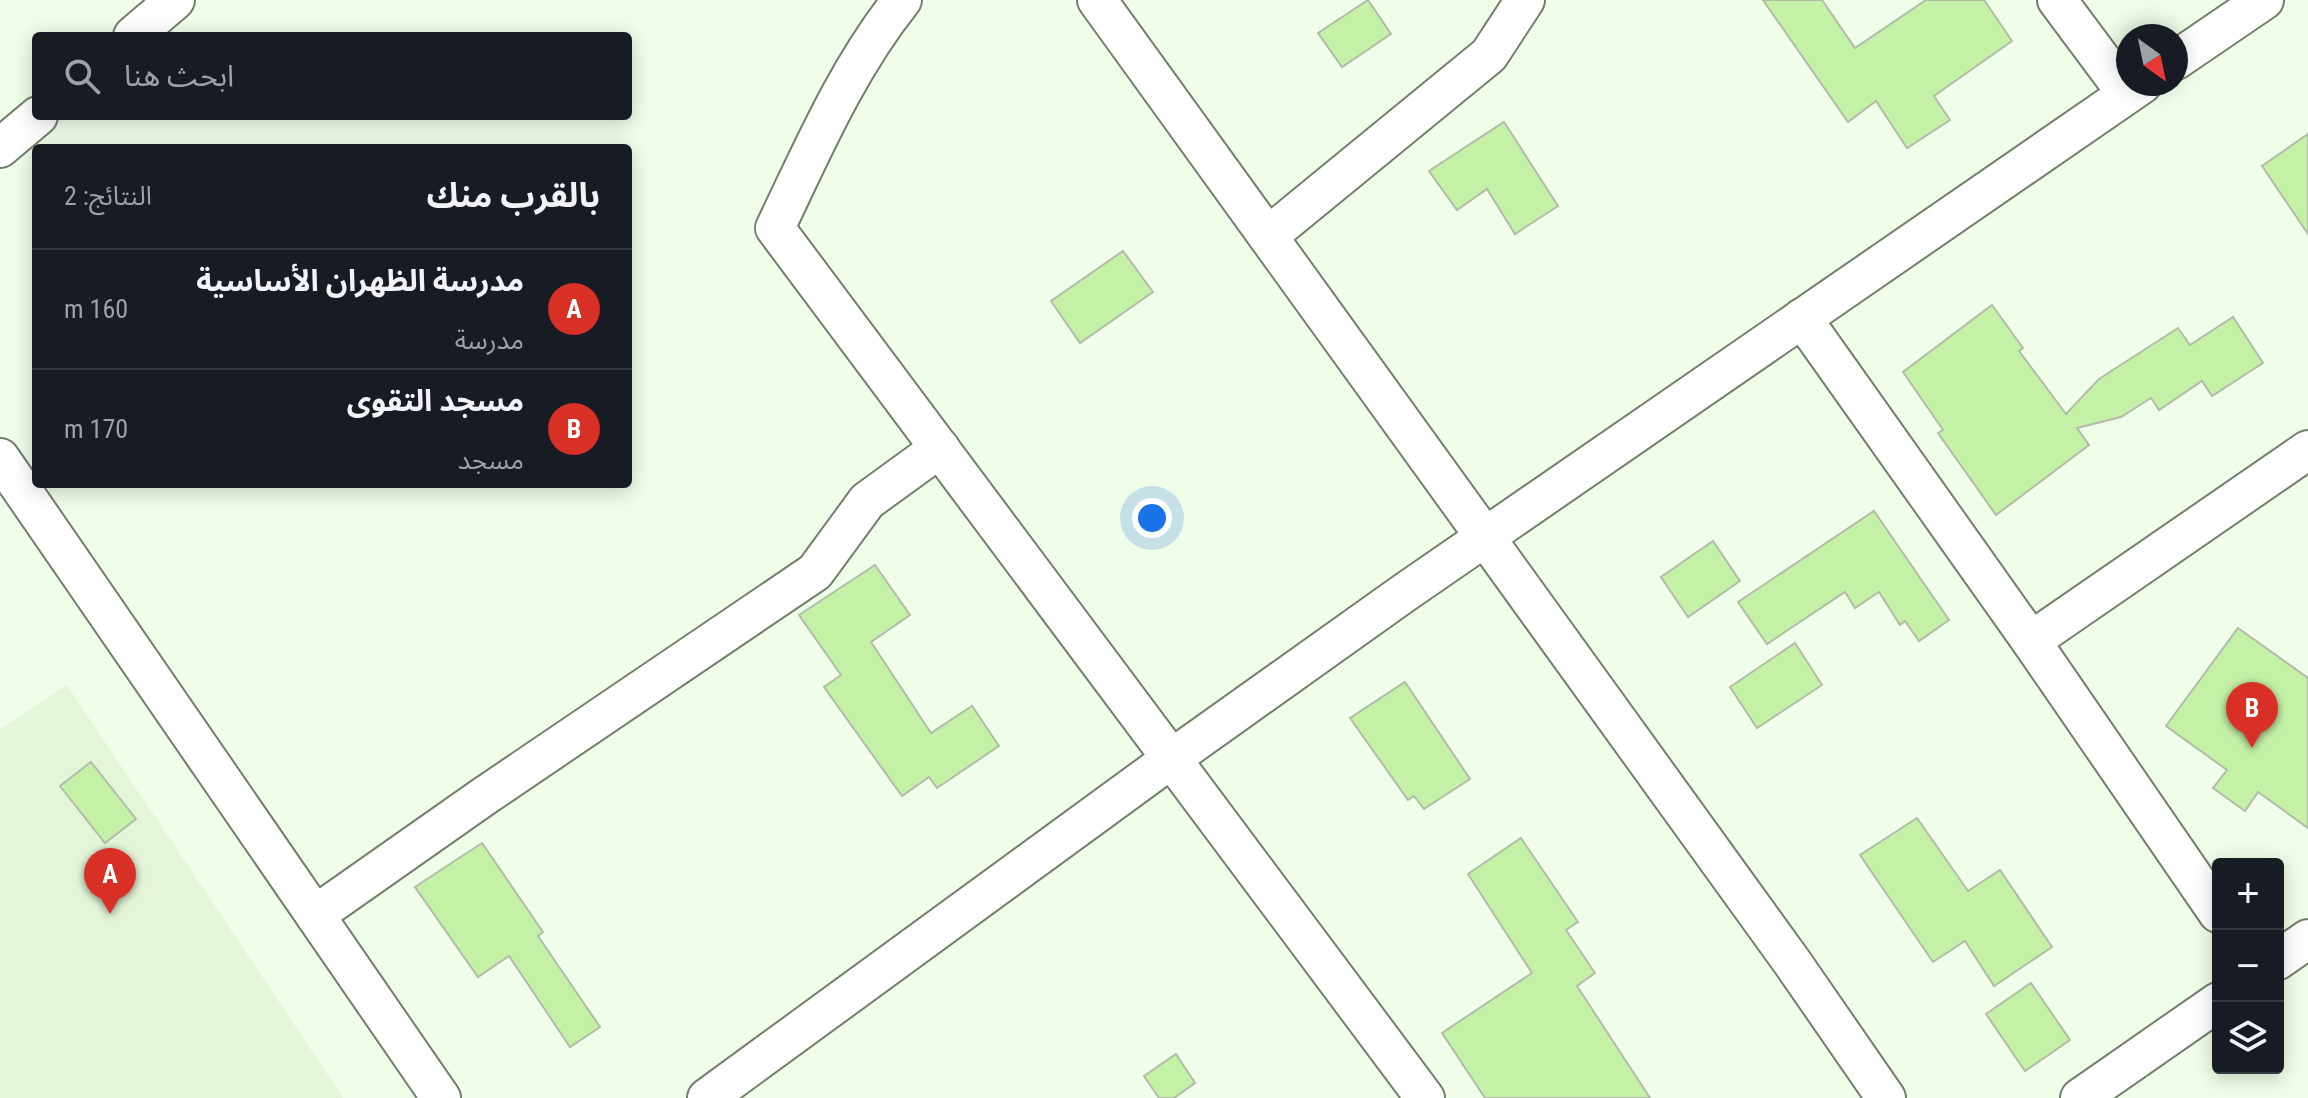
<!DOCTYPE html>
<html lang="ar">
<head>
<meta charset="utf-8">
<style>
	body { margin:0; font-family:"Roboto Condensed","Noto Sans Arabic",sans-serif; background:#242831; color:#f1f3f6; direction:rtl }
	.controls { position:absolute; right:24px; bottom:24px; display:grid; overflow:hidden; border-radius:8px; box-shadow:0 4px 20px #0003 }
	.controls button { width:72px; height:72px; display:grid; place-items:center; padding:0; border:0; border-bottom:2px solid #363941; background:#171b24; color:#f1f3f6; font:40px sans-serif }
	.compass { position:absolute; left:2116px; top:24px; width:72px; height:72px; border-radius:50%; background:#171b24; box-shadow:0 4px 20px #0003; rotate:147deg }
	.you { position:absolute; left:1152px; top:518px; width:28px; height:28px; margin:-20px; border:6px solid #fff; border-radius:50%; background:#1a73e8; box-shadow:0 0 0 12px #1a73e833 }
	.badge { display:grid; place-items:center; width:52px; height:52px; border-radius:50%; background:#d93025; color:#fff; font-size:26px; font-weight:700 }
	.pin { position:absolute; translate:-50% -66px; filter:drop-shadow(0 2px 4px #0008) }
	.pin::after { content:''; position:absolute; top:42px; width:28px; height:24px; background:inherit; clip-path:polygon(0 0,100% 0,50% 100%) }
	.list { margin:0; padding:0; list-style:none }
	h2 { display:flex; justify-content:space-between; align-items:center; height:104px; margin:0; padding:0 32px; font-size:34px }
	h2 small { font-size:26px; font-weight:400; color:#9ea1a6 }
	.list li { display:grid; grid-template-columns:52px 1fr auto; gap:24px; align-items:center; box-sizing:border-box; height:120px; padding:0 32px; border-top:2px solid #363941 }
	.list b { display:block; font-size:30px; white-space:nowrap }
	.list p { margin:0; font-size:26px; white-space:nowrap; color:#9ea1a6 }
	.list em { font-size:26px; font-style:normal; color:#9ea1a6 }
	.icon { flex:none; width:44px; height:44px; fill:none; stroke:currentColor; stroke-width:2; stroke-linecap:round; stroke-linejoin:round }
	.map { position:relative; flex:none; width:2308px; height:1098px; overflow:hidden; direction:ltr }
	.search { position:absolute; background:#171b24; box-shadow:0 4px 20px #0003; left:32px; top:32px; width:600px; height:88px; display:flex; align-items:center; gap:20px; box-sizing:border-box; padding:0 28px; border-radius:8px; color:#9ea1a6; font-size:30px }
	.panel { position:absolute; background:#171b24; box-shadow:0 4px 20px #0003; left:32px; top:144px; width:600px; height:344px; border-radius:8px; direction:rtl }
	.map>svg:first-child { display:block }
</style>
</head>
<body>
<div class="map">
<svg width="2308" height="1098" viewBox="0 0 2308 1098">
	<rect width="100%" height="100%" fill="#f0fde8"/>
	<!-- built -->
	<path fill="#e4f5d8" d="M67 685 343 1098H0V730Z"/>
	<!-- building -->
	<g fill="#c5f1a7" stroke="#b1bda9" stroke-width="2">
		<path d="M1368 0 1391 34 1342 67 1318 33Z"/>
		<path d="M1763 0H1822L1855 48 1926 0H1984L2012 41 1934 96 1950 120 1907 148 1876 101 1848 122Z"/>
		<path d="M1504 122 1558 206 1515 234 1487 189 1457 210 1429 171Z"/>
		<path d="M2308 134V234L2262 166Z"/>
		<path d="M1123 251 1153 292 1080 343 1051 301Z"/>
		<path d="M1992 305 2023 348 2019 351 2066 414 2099 379 2178 328 2190 345 2233 317 2263 363 2212 396 2202 381 2159 410 2151 398 2121 417 2077 428 2089 445 1996 515 1938 433 1943 430 1903 372Z"/>
		<path d="M1874 511 1949 620 1919 641 1905 621 1900 625 1879 592 1855 608 1845 592 1767 644 1738 602Z"/>
		<path d="M1713 541 1740 581 1688 617 1661 577Z"/>
		<path d="M875 565 910 615 871 642 931 733 972 706 999 746 937 788 929 777 902 796 824 687 841 675 799 615Z"/>
		<path d="M2238 628 2308 678V828L2258 792 2245 811 2213 788 2227 770 2166 726Z"/>
		<path d="M1795 643 1822 685 1757 728 1730 687Z"/>
		<path d="M1405 682 1470 779 1424 809 1414 796 1408 800 1350 718Z"/>
		<path d="M91 762 136 819 105 843 60 786Z"/>
		<path d="M1917 818 1968 891 2000 870 2052 947 1994 986 1965 941 1933 962 1860 855Z"/>
		<path d="M1521 838 1578 922 1566 930 1595 973 1577 986 1650 1098H1485L1442 1033 1532 973 1468 874Z"/>
		<path d="M482 843 543 932 538 936 600 1027 570 1047 509 956 478 977 415 887Z"/>
		<path d="M2031 983 2070 1040 2025 1071 1986 1014Z"/>
		<path d="M1176 1054 1195 1083 1174 1098H1159L1144 1076Z"/>
	</g>
	<g fill="none" stroke-linecap="round" stroke-linejoin="round">
		<!-- minor casing -->
		<g stroke="#737f6c" stroke-width="42">
			<g id="minor">
				<path d="M902 0C847 69 813 149 775 228L1425 1098"/>
				<path d="M1097 0 1792 962 1886 1098"/>
				<path d="M2057 0 2127 94"/>
				<path d="M133 36 175 0"/>
				<path d="M2176 60 2264 0"/>
				<path d="M0 148 38 116"/>
				<path d="M1268 236 1489 55 1525 0"/>
				<path d="M1802 318 2031 641 2218 913"/>
				<path d="M0 458 441 1098"/>
				<path d="M2031 641 2308 450"/>
				<path d="M315 915 483 797 815 572 867 501 940 448"/>
				<path d="M2278 960 2308 939"/>
				<path d="M707 1098 1171 759 1404 593 2142 84"/>
				<path d="M2080 1098 2218 1002"/>
			</g>
		</g>
		<!-- minor -->
		<use href="#minor" stroke="#fff" stroke-width="38"/>
	</g>
</svg>
<div class="controls">
<button>+</button>
<button>−</button>
<button><svg class="icon" aria-label="layers" viewBox="0 0 24 24"><path d="M12 4l9 5-9 5-9-5zM3 14l9 5 9-5"/></svg></button>
</div>
<svg class="compass" viewBox="-18 -18 36 36"><path d="M0-13l5 13h-10z" fill="#e53935"/><path d="M0 13l5-13h-10z" fill="#9ea1a6"/></svg>
<div class="you"></div>
<div class="pin badge" style="left:110px;top:914px">A</div>
<div class="pin badge" style="left:2252px;top:748px">B</div>
<div class="search"><svg class="icon" aria-label="search" viewBox="0 0 24 24"><circle cx="10" cy="10" r="6"/><path d="M15 15l6 6"/></svg>ابحث هنا</div>
<section class="panel">
<h2>بالقرب منك<small>النتائج: 2</small></h2>
<ul class="list">
<li><span class="badge">A</span><div><b>مدرسة الظهران الأساسية</b><p>مدرسة</p></div><em>160 m</em></li>
<li><span class="badge">B</span><div><b>مسجد التقوى</b><p>مسجد</p></div><em>170 m</em></li>
</ul>
</section>
</div>
</body>
</html>
